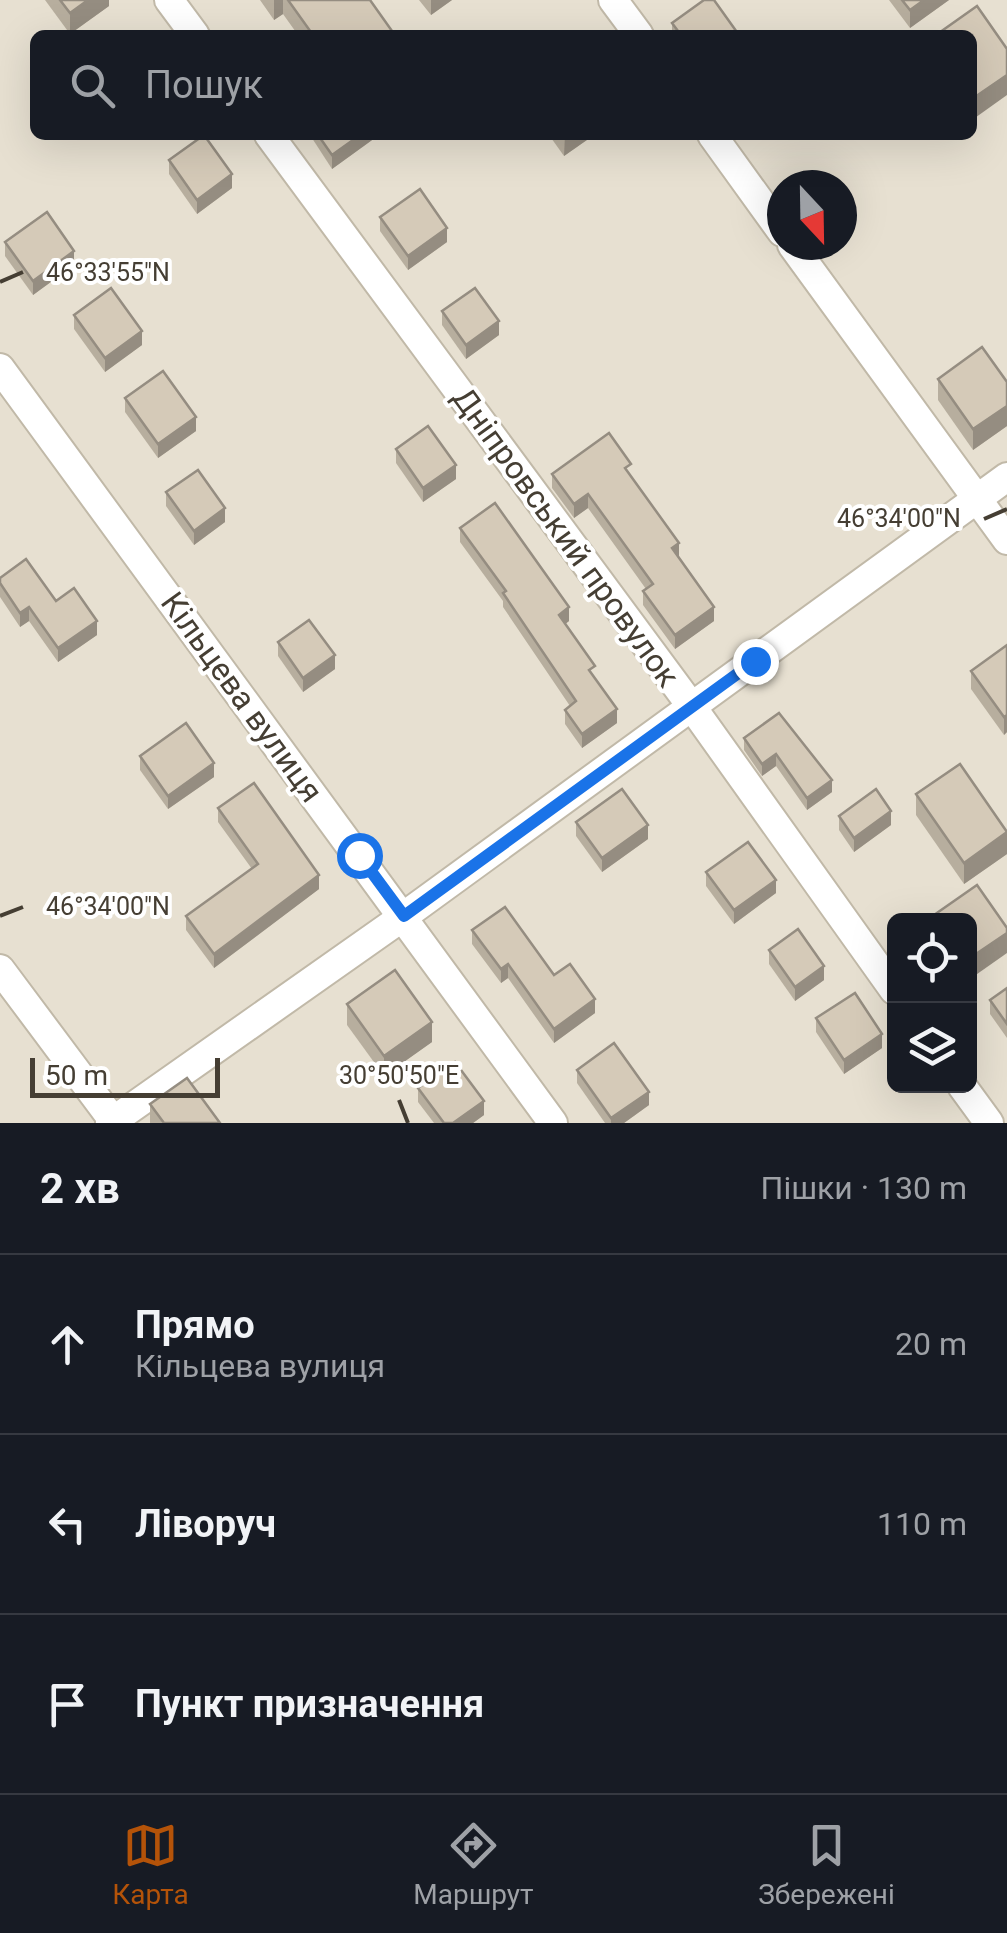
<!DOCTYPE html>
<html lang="uk">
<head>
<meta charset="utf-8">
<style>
	body { margin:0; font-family:Roboto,sans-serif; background:#20242c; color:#f1f3f6 }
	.controls { position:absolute; right:30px; bottom:30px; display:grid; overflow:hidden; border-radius:15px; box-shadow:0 10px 40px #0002 }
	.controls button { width:90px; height:90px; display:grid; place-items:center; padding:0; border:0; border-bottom:2px solid #363941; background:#171b24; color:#f1f3f6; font:50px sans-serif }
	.compass { position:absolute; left:767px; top:170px; width:90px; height:90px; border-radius:50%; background:#171b24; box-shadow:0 10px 40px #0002; rotate:158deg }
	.scale { position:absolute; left:30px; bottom:25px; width:190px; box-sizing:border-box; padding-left:10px; border:5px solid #453e33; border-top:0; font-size:28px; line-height:35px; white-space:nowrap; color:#453e33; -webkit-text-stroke:8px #fff; paint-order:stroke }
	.stop { position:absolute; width:30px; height:30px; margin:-22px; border:8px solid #1a73e8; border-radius:50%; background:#fff }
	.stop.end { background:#1a73e8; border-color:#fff; box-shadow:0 2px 10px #0008 }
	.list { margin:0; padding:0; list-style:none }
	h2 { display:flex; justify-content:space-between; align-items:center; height:130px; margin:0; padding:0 40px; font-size:42px }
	h2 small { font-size:32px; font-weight:400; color:#9ea1a6 }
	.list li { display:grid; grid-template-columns:65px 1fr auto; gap:30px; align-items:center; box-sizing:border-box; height:180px; padding:0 40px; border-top:2px solid #363941 }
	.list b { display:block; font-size:38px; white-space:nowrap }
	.list p { margin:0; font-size:32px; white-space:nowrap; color:#9ea1a6 }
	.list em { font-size:32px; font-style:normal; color:#9ea1a6 }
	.icon { flex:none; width:55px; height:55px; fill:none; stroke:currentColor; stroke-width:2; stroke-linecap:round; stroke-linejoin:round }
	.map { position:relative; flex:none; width:1007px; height:1123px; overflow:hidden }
	.search { position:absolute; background:#171b24; box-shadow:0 10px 40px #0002; left:30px; right:30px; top:30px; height:110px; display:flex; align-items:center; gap:25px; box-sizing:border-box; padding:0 35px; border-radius:15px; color:#9ea1a6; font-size:38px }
	.sheet { height:670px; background:#171b24 }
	nav { display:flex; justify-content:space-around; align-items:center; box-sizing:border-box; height:140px; border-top:2px solid #363941; background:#171b24; font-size:28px; color:#9ea1a6 }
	nav a { display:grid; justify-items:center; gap:5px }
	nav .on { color:#b45309 }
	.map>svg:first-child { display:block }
</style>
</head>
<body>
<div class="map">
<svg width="1007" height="1123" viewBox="0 0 1007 1123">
	<rect width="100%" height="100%" fill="#f3eee3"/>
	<!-- residential -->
	<path fill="#e7e0d1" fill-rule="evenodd" d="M0 0H1007V1123H0ZM35 35H972V135H35ZM782 185H842V245H782ZM894 921H970V1086H894Z"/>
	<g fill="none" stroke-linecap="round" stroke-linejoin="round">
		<!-- minor casing -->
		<g stroke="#c1b9a8" stroke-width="32">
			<g id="minor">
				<path d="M169 0 195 35"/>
				<path d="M613 0 639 35"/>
				<path d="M269 135 692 707 894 990"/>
				<path d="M712 135 782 232"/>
				<path d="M792 245 1007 540"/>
				<path d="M0 368 553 1123"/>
				<path d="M0 969 115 1123"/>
				<path d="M962 1086 989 1123"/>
				<path d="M110 1123 404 916 1007 477"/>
			</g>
		</g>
		<!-- minor -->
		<use href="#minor" stroke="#fff" stroke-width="28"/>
	</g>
	<!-- wall -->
	<g fill="#b7ae9e">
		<path d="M45 0H109V6L70 34Z"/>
		<path d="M260 0H370L392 35H298L283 14 274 20Z"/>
		<path d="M419 0H452L431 15Z"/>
		<path d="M889 0H949L910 28Z"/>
		<path d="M672 23 739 35H672Z"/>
		<path d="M310 135H379L332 169Z"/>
		<path d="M549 135H594L564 156Z"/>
		<path d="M169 160 232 188 197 214 169 174Z"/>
		<path d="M380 217 447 242 408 270 380 231Z"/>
		<path d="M5 242 74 265 33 295 5 256Z"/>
		<path d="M442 311 499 335 466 359 442 325Z"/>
		<path d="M74 315 142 345 105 372 74 329Z"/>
		<path d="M938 379 1007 382V426L973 450 938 400Z"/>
		<path d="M125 398 196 431 158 458 125 412Z"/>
		<path d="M396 449 456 479 423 502 396 463Z"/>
		<path d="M552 474 631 476 714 621 675 649 643 605V591L646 589 588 508 574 518 552 488Z"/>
		<path d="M166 492 225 522 194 545 166 506Z"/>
		<path d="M460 528 569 621 565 624 617 723 582 748 565 724V710L570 706 503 607V601L460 542Z"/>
		<path d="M0 578 56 601 97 635 58 662 29 621 20 627 0 597Z"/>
		<path d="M278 642 335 669 303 692 278 656Z"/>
		<path d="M1007 645V732L1004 735 971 689V671Z"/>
		<path d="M779 713 832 792 807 810 776 766 762 776 744 750V738Z"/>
		<path d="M140 756 214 777 168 809 140 770Z"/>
		<path d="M916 794 1007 832V854L964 884 916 815Z"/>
		<path d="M218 808 319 889 214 968 186 930V916L252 869 218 822Z"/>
		<path d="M839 816 891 825 854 852 839 830Z"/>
		<path d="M576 822 648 839 602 872 576 836Z"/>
		<path d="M706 872 776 893 734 924 706 886Z"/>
		<path d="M472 930 554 975 595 1013 554 1043 508 978 501 983 472 944Z"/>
		<path d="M769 950 824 980 795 1001 769 964Z"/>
		<path d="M1007 988V1038L990 1014V1000Z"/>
		<path d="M347 1004 432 1042 384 1076 347 1025Z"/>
		<path d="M816 1018 882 1048 844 1074 816 1032Z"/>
		<path d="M577 1070 649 1105 624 1123H605L577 1083Z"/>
		<path d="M418 1088 484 1115 473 1123H434L418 1102Z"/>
		<path d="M150 1104 220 1123H150Z"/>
	</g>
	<!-- shaded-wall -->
	<g fill="#958d81">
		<path d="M88 0H109V6L70 34V13Z"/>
		<path d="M274 0H283V14L274 20Z"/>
		<path d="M431 0H452L431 15Z"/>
		<path d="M924 0H949L910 28V10Z"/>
		<path d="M1007 75V95L972 120V99Z"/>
		<path d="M360 135H379L332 169V155Z"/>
		<path d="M565 135H594L564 156Z"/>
		<path d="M232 174V188L197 214V200Z"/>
		<path d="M447 228V242L408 270V256Z"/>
		<path d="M74 251V265L33 295V281Z"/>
		<path d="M499 321V335L466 359V345Z"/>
		<path d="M142 331V345L105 372V358Z"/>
		<path d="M1007 406V426L973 450V429Z"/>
		<path d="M196 417V431L158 458V444Z"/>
		<path d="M456 465V479L423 502V488Z"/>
		<path d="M588 494V508L574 518V504Z"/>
		<path d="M225 508V522L194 545V531Z"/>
		<path d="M679 543V557L672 548Z"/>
		<path d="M29 607V621L20 627V613Z"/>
		<path d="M569 607V621L559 629V615Z"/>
		<path d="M714 607V621L675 649V635Z"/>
		<path d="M97 621V635L58 662V648Z"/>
		<path d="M335 655V669L303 692V678Z"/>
		<path d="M617 709V723L582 748V734Z"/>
		<path d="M1007 715V732L1004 735V717Z"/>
		<path d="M776 754V766L762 776V764Z"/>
		<path d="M214 763V777L168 809V796Z"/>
		<path d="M832 780V792L807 810V798Z"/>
		<path d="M891 811V825L854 852V838Z"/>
		<path d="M648 825V839L602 872V858Z"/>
		<path d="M1007 833V854L964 884V863Z"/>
		<path d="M319 875V889L214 968V954Z"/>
		<path d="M776 880V893L734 924V910Z"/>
		<path d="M1007 933V953L970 979V958Z"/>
		<path d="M508 964V978L501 983V969Z"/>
		<path d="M824 966V980L795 1001V987Z"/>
		<path d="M595 999V1013L554 1043V1029Z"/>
		<path d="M432 1022V1042L384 1076V1056Z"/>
		<path d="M882 1034V1048L844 1074V1060Z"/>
		<path d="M649 1092V1105L624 1123H611V1118Z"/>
		<path d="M484 1101V1115L473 1123H453Z"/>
	</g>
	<!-- building -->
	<g fill="#d5cab8" stroke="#958d81" stroke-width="2.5">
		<path d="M60 0H88L70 13Z"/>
		<path d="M288 0H370L392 31 387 35H313Z"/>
		<path d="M704 0H714L739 35H681L672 23Z"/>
		<path d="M902 0H924L910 10Z"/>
		<path d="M977 6 1007 49V75L972 99V35H936Z"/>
		<path d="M204 135 232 174 197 200 169 160Z"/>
		<path d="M318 135H360L332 155Z"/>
		<path d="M420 189 447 228 408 256 380 217Z"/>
		<path d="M47 212 74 251 33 281 5 242Z"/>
		<path d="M111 288 142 331 105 358 74 315Z"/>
		<path d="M475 288 499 321 466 345 442 311Z"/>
		<path d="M982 347 1007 382V406L973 429 938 379Z"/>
		<path d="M163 371 196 417 158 444 125 398Z"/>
		<path d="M428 426 456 465 423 488 396 449Z"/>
		<path d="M609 433 631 464 625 468 679 543 672 548 714 607 675 635 643 591 653 584 588 494 574 504 552 474Z"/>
		<path d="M198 470 225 508 194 531 166 492Z"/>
		<path d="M495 503 569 607 559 615 595 666 589 670 617 709 582 734 565 710 576 701 503 593 506 591 460 528Z"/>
		<path d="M26 559 56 601 74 588 97 621 58 648 29 607 20 613 0 583V578Z"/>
		<path d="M309 620 335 655 303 678 278 642Z"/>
		<path d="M1007 645V715L1004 717 971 671Z"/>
		<path d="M779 713 832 780 807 798 776 754 762 764 744 738Z"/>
		<path d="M186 723 214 763 168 796 140 756Z"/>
		<path d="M960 764 1007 832 964 863 916 794Z"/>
		<path d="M254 783 319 875 214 954 186 916 258 864 218 808Z"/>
		<path d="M622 789 648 825 602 858 576 822Z"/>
		<path d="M876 789 891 811 854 838 839 816Z"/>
		<path d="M748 842 776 880 734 910 706 872Z"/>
		<path d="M977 885 1007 928V933L970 958V920H938L934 915Z"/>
		<path d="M505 907 554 975 570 964 595 999 554 1029 508 964 501 969 472 930Z"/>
		<path d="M798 929 824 966 795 987 769 950Z"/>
		<path d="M395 970 432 1022 384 1056 347 1004Z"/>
		<path d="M1007 988V1024L990 1000Z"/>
		<path d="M855 993 882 1034 844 1060 816 1018Z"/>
		<path d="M614 1043 649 1092 611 1118 577 1070Z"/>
		<path d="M455 1062 484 1101 453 1123H444L418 1088Z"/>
		<path d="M187 1078 220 1123H164L150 1104Z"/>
	</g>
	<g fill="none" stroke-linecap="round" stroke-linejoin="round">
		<!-- route -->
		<path stroke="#1a73e8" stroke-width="12" d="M359 855 404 916 755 661"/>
	</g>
	<!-- ticks -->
	<path fill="none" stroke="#453e33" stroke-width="4" d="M0 282 23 272M984 519 1007 509M0 916 23 907M399 1100 408 1123"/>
	<g text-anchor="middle" stroke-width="8" stroke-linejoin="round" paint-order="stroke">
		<!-- street labels -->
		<g font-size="32" fill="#453e33" stroke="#fff">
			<text transform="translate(566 537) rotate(54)" y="11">Дніпровський провулок</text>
			<text transform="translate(242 697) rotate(54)" y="11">Кільцева вулиця</text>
		</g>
	</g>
	<g font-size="25" text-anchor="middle" fill="#453e33" stroke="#fff" stroke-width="8" stroke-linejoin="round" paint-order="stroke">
		<text x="108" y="281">46°33'55"N</text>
		<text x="899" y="527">46°34'00"N</text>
		<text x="108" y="915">46°34'00"N</text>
		<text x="399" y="1084">30°50'50"E</text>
	</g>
</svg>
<div class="controls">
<button><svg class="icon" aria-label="locate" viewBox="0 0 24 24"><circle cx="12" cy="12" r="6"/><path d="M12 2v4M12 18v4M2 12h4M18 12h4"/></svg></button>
<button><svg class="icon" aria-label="layers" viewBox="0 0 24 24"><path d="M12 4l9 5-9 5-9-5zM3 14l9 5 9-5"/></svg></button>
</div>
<svg class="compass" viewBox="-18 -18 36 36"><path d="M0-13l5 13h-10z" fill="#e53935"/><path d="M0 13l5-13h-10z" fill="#9ea1a6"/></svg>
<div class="scale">50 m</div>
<div class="stop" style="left:359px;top:855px"></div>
<div class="stop end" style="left:755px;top:661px"></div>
<div class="search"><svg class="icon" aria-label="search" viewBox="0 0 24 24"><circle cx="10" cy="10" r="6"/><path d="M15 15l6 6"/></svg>Пошук</div>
</div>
<section class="sheet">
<h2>2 хв<small>Пішки · 130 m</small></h2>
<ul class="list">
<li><svg class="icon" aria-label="ahead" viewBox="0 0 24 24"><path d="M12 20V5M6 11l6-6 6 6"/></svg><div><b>Прямо</b><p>Кільцева вулиця</p></div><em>20 m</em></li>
<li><svg class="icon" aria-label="left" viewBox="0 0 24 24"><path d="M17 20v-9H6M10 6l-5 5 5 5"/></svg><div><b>Ліворуч</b></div><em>110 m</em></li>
<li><svg class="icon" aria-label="arrive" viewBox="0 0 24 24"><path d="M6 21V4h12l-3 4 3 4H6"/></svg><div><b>Пункт призначення</b></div></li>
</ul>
</section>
<nav>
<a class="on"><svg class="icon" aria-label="map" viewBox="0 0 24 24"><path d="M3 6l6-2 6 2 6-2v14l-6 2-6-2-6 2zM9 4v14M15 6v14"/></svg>Карта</a>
<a><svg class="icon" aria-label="directions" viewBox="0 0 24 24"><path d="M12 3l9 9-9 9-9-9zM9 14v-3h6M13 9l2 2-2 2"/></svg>Маршрут</a>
<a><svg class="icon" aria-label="saved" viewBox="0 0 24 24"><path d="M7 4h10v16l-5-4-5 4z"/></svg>Збережені</a>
</nav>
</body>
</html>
